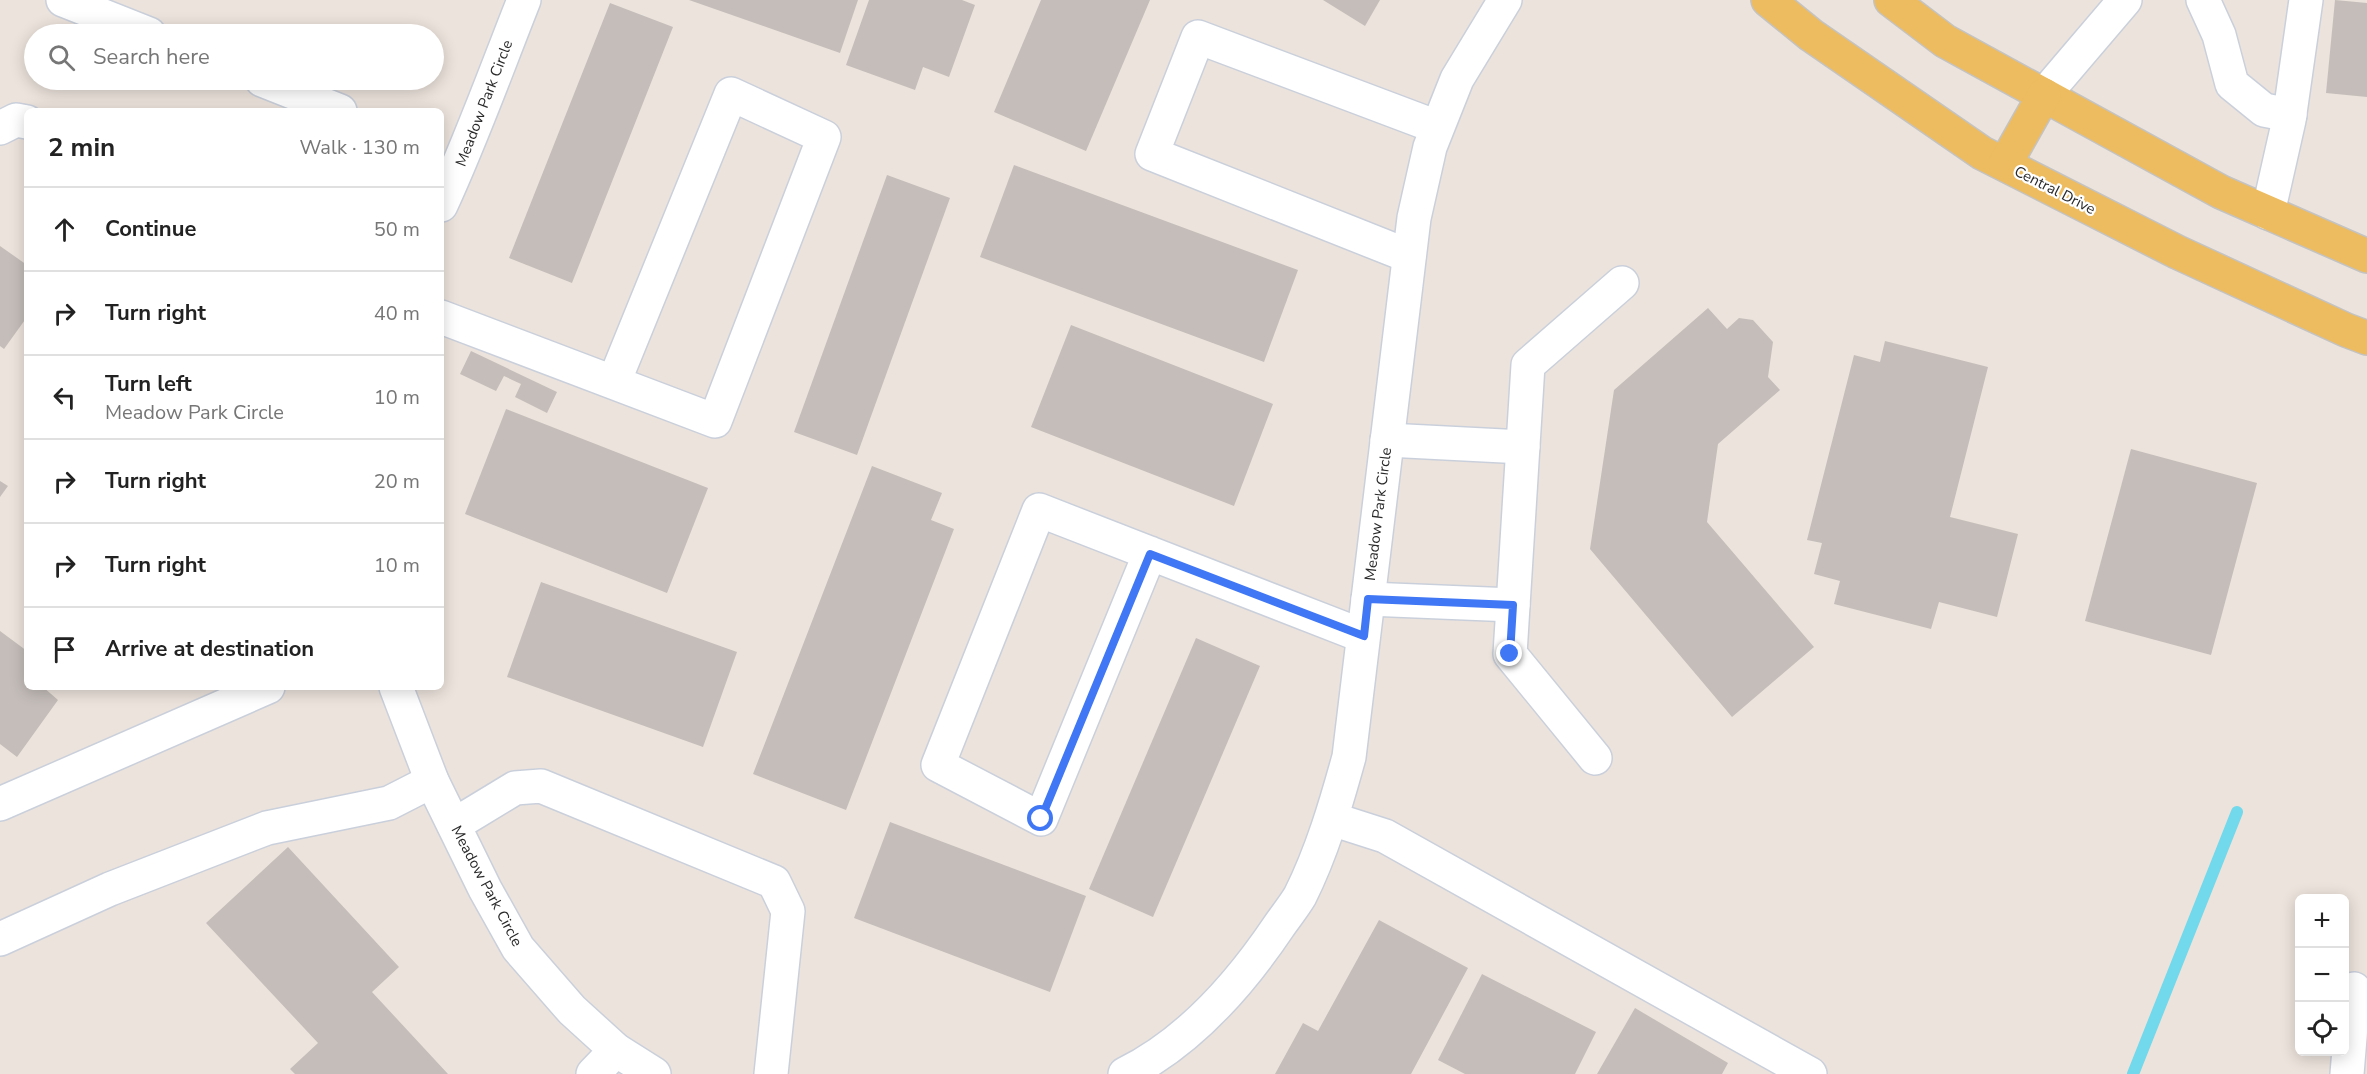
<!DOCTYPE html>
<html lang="en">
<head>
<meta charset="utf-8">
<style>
	body { margin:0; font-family:"Nunito Sans",sans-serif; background:#f6f6f6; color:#222 }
	.controls { position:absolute; right:18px; bottom:18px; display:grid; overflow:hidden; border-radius:9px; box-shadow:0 3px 15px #0003 }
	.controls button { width:54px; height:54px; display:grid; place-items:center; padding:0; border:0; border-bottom:2px solid #e0e0e0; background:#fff; color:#222; font:30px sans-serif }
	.stop { position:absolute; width:18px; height:18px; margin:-14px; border:4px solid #3f77f5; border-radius:50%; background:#fff }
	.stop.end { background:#3f77f5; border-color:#fff; box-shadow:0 2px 6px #0008 }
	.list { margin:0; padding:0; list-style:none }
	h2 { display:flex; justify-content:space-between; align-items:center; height:78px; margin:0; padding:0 24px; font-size:26px }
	h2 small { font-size:20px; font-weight:400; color:#767676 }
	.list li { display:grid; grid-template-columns:39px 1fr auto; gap:18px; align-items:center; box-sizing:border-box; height:84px; padding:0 24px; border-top:2px solid #e0e0e0 }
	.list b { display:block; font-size:22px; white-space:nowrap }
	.list p { margin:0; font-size:20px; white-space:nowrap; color:#767676 }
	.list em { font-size:20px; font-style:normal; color:#767676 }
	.icon { flex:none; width:33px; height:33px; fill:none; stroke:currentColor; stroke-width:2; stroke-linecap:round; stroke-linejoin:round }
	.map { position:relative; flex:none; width:2367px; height:1074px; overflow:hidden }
	.search { position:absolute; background:#fff; box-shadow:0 3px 15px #0003; left:24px; top:24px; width:420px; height:66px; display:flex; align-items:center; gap:15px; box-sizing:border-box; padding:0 21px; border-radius:33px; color:#767676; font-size:22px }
	.panel { position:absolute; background:#fff; box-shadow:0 3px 15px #0003; left:24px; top:108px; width:420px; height:582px; border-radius:9px }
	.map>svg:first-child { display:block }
</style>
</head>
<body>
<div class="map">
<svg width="2367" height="1074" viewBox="0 0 2367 1074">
	<rect width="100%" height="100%" fill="#ece3dc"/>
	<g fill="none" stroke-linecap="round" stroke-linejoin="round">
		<!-- stream -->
		<path stroke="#71d9eb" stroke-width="12" d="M2133 1074 2237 812"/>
	</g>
	<!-- building -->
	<g fill="#c4bdb9">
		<path d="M689 0H858L840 53Z"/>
		<path d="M869 0H962L975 5 949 77 923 67 915 90 846 65Z"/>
		<path d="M1041 0H1150L1086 151 994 112Z"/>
		<path d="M1323 0H1380L1365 26Z"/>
		<path d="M2335 0 2367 3V97L2326 93Z"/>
		<path d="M610 3 673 27 572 283 509 258Z"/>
		<path d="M1014 165 1298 270 1264 362 980 257Z"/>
		<path d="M887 175 950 198 857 455 794 432Z"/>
		<path d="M0 246 27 265V317L4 349 0 346Z"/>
		<path d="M1708 308 1727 329 1739 318 1753 320 1773 342 1768 377 1780 390 1718 444 1707 522 1814 647 1732 717 1590 549 1614 390Z"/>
		<path d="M1071 325 1273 404 1234 506 1031 427Z"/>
		<path d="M1885 341 1988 367 1950 517 2018 534 1997 617 1939 602 1931 629 1834 604 1840 581 1814 574 1822 543 1807 540 1854 355 1880 362Z"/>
		<path d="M471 351 557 392 547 413 515 397 521 384 504 376 496 391 460 374Z"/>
		<path d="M506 409 708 488 667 593 465 514Z"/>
		<path d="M2131 449 2257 483 2211 655 2085 621Z"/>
		<path d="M872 466 942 493 931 520 954 529 846 810 753 774Z"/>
		<path d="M0 481 8 486 0 497Z"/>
		<path d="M541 582 737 652 703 747 507 677Z"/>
		<path d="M0 631 27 651V687H43L58 700 17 757 0 744Z"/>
		<path d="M1196 638 1260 666 1153 917 1089 889Z"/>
		<path d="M890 822 1086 896 1050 992 854 918Z"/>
		<path d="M288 847 399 967 372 992 448 1074H295L290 1069 318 1043 206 923Z"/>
		<path d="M1379 920 1468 968 1411 1074H1275L1303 1023 1318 1031Z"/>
		<path d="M1482 974 1596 1032 1575 1074H1465L1438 1060Z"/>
		<path d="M1635 1008 1728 1063 1722 1074H1597Z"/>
	</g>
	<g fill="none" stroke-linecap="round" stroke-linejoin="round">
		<!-- minor casing -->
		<g stroke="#cad0db" stroke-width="36">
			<g id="minor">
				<path d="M63 0 149 34"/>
				<path d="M2203 0 2219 35 2232 84 2264 110 2290 115"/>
				<path d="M262 80 340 111"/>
				<path d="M2044 95 2125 0"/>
				<path d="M0 128 16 120 27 122"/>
				<path d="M441 205C472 138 497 68 524 0"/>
				<path d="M2268 213 2289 120 2306 0"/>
				<path d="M1409 256 1152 154 1198 37 1437 127"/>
				<path d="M441 317 715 421 824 137 731 94 614 382"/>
				<path d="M1387 440 1523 447"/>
				<path d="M1150 553 1041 819 938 765 1039 510 1363 636"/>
				<path d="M1368 599 1513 605"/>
				<path d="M396 687 432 781 485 889 518 948 572 1010 616 1050 654 1074"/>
				<path d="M1595 758 1510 654 1528 365 1622 283"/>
				<path d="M0 804 268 687"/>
				<path d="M1332 819 1385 836 1810 1074"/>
				<path d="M454 825 515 788 541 786 774 882 788 911 771 1074"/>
				<path d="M0 939 110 889 267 828 389 803 432 781"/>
				<path d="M593 1074 616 1050"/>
				<path d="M1125 1074C1188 1043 1240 984 1279 926 1286 916 1294 906 1300 896 1322 852 1336 804 1349 757L1414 218 1430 147 1457 79 1505 0"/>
				<path d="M2347 1074 2354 989"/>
			</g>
		</g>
		<!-- major casing -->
		<g stroke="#c3c3c3" stroke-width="36">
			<g id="major">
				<path d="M1768 0 1811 35 1982 153 2177 252 2346 330 2367 338"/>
				<path d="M1891 0 1945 41 2221 192 2367 256"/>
				<path d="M2005 164 2044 95"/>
			</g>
		</g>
		<!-- minor -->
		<use href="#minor" stroke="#fff" stroke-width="33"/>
		<!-- major -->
		<use href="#major" stroke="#edbb60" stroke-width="33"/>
	</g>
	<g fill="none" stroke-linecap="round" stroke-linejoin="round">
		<!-- route -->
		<path stroke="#3f77f5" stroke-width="8" d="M1041 819 1150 554 1364 636 1368 599 1513 605 1510 654"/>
	</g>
	<g text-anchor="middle" stroke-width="4.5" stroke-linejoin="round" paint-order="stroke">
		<!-- street labels -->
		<g font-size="15" fill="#2a2a2a" stroke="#fff">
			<text transform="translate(484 103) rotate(-69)" y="5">Meadow Park Circle</text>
			<text transform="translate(2055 190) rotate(27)" y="5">Central Drive</text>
			<text transform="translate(1378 514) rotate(-83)" y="5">Meadow Park Circle</text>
			<text transform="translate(487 886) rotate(62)" y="5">Meadow Park Circle</text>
		</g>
	</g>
</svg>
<div class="controls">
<button>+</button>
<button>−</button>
<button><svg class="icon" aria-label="locate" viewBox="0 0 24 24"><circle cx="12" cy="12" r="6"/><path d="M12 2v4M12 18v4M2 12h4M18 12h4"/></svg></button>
</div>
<div class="stop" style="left:1041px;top:819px"></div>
<div class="stop end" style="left:1510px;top:654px"></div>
<div class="search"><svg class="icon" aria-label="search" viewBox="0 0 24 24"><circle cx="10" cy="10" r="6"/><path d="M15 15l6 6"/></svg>Search here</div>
<section class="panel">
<h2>2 min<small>Walk · 130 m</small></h2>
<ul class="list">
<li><svg class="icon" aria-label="ahead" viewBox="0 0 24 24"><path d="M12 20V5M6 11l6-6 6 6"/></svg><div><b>Continue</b></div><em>50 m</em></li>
<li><svg class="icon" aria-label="right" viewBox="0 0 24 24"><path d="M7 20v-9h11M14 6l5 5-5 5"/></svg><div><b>Turn right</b></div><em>40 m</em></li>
<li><svg class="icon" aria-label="left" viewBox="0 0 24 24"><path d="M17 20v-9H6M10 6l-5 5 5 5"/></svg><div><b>Turn left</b><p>Meadow Park Circle</p></div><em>10 m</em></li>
<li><svg class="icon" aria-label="right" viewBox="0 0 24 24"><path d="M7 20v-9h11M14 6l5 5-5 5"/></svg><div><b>Turn right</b></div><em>20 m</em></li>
<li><svg class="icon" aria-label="right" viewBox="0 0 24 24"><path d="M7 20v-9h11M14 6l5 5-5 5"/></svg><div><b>Turn right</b></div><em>10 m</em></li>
<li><svg class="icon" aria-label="arrive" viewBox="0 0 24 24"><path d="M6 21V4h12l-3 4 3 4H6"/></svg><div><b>Arrive at destination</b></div></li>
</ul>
</section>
</div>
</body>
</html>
